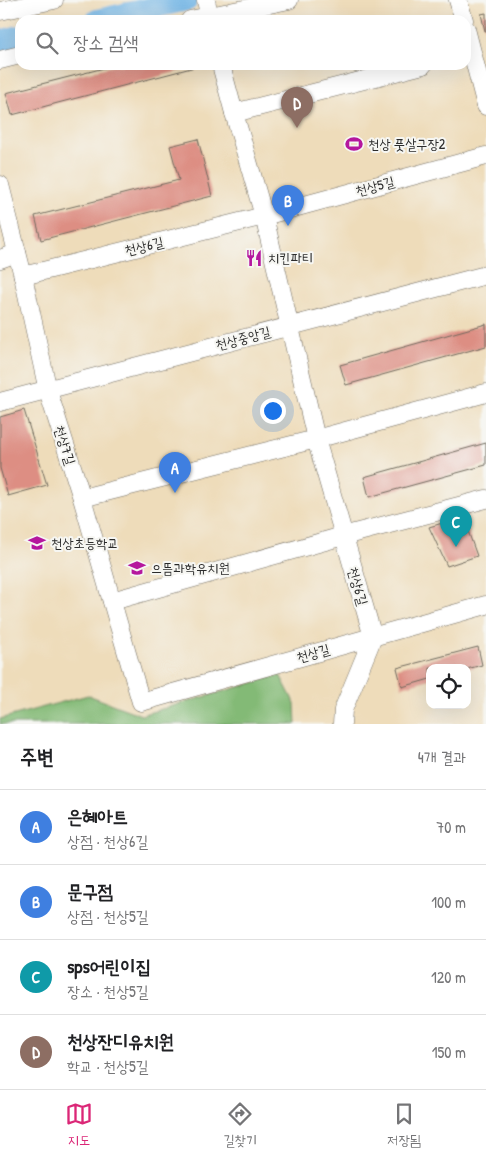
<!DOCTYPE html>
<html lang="ko">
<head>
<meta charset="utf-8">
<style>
	body { margin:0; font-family:"Patrick Hand","Poor Story",sans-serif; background:#f2f2f2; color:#202124 }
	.controls { position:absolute; right:15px; bottom:15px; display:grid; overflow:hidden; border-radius:10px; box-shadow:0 5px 20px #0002 }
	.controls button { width:45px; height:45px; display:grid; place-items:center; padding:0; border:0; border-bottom:1px solid #e0e0e0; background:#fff; color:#202124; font:25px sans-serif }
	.you { position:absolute; left:272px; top:410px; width:18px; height:18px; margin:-12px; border:4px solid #fff; border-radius:50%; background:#1a73e8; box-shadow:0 0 0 8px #1a73e833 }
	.badge { display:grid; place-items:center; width:32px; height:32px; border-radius:50%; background:#db2777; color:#fff; font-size:16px; font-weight:700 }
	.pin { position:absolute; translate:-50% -41px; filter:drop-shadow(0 1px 2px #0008) }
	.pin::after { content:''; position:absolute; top:26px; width:18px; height:15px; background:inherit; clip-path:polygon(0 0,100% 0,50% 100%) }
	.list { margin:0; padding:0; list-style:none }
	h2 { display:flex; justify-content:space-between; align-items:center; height:65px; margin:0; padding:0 20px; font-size:21px }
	h2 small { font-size:16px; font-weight:400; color:#757577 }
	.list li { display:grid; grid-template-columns:32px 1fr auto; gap:15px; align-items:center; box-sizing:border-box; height:75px; padding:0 20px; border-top:1px solid #e0e0e0 }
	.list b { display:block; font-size:19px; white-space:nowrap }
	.list p { margin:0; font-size:16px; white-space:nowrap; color:#757577 }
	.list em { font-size:16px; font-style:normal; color:#757577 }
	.icon { flex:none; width:28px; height:28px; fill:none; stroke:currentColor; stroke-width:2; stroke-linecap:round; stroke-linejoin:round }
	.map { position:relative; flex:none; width:486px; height:724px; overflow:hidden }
	.search { position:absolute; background:#fff; box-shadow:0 5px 20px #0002; left:15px; right:15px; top:15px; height:55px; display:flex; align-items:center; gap:12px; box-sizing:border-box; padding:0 18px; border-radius:15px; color:#757577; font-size:19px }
	.sheet { height:365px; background:#fff }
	nav { display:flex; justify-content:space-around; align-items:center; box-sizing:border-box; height:70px; border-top:1px solid #e0e0e0; background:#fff; font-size:14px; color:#757577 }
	nav a { display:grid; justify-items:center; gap:2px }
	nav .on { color:#db2777 }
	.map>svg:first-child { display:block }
</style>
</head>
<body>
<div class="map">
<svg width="486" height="724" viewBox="0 0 486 724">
	<rect width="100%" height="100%" fill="#f6f6f2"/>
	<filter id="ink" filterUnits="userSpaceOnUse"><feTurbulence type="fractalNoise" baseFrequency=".02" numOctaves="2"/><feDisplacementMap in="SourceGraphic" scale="10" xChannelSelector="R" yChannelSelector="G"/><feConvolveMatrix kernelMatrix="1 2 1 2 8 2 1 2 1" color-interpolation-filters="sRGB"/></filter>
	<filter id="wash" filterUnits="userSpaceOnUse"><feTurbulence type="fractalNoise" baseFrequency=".0096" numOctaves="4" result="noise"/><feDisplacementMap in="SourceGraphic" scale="20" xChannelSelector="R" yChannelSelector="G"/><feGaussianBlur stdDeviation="1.12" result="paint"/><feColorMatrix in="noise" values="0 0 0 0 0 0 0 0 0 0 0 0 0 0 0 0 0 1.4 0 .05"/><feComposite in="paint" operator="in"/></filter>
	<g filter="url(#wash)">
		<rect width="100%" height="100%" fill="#eedcba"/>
		<!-- forest -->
		<path fill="#83ba76" stroke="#577250" d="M280 675 295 704 296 724H0V719L88 695 141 715Z"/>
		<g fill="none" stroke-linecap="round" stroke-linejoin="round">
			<!-- river -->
			<g stroke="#6fb4e5" stroke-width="22">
				<path d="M97 20 187 0"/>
				<path d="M0 41 20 36"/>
			</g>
		</g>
		<g id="blocks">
			<!-- building -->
			<g fill="#dd8e83">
				<path d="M486 13V31H485L481 14Z"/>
				<path d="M116 65H195V67L12 115 6 93Z"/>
				<path d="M198 139 212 196 41 240 35 216 179 180 170 146Z"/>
				<path d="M486 324V346L346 385 340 365Z"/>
				<path d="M24 410 47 485 8 496 0 468V417Z"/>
				<path d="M486 443V465L369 497 364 477Z"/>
				<path d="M463 517 477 556 447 566 429 527Z"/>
				<path d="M478 647 482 665 467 669V668H430V679L402 687 397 668Z"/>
			</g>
		</g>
	</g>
	<g filter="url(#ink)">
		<use href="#blocks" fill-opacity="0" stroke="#6f695d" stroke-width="1"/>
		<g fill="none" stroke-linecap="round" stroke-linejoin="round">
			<!-- minor casing -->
			<g stroke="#6f695d" stroke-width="19">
				<g id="minor">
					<path d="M206 0 210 20"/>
					<path d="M458 0 464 20"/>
					<path d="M0 11 54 0"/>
					<path d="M190 20 289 0"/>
					<path d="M466 29 486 106"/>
					<path d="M0 60 20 55"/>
					<path d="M221 65 234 113 264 216 316 439 373 637 343 710 342 724"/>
					<path d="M234 113 423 65"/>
					<path d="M0 185 23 276 48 391 82 498 141 702 486 605"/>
					<path d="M0 259 17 253"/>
					<path d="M23 276 264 216 486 156"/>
					<path d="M0 402 486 275"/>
					<path d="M82 498 316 439 486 393"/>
					<path d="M112 601 343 536 486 499"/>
				</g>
			</g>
			<!-- minor -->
			<use href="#minor" stroke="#fff" stroke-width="18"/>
		</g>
	</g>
	<!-- icons -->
	<defs>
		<g id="stadium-bare" transform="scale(1.35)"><path d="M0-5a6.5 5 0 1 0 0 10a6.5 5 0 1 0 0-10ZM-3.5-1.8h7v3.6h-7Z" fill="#b5179e" stroke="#f6f6f2" stroke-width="2.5" paint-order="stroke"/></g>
		<g id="restaurant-bare" transform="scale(1.35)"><path d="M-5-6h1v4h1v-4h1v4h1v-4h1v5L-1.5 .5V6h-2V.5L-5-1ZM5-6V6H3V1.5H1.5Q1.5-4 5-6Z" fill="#b5179e" stroke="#f6f6f2" stroke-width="2.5" paint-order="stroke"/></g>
		<g id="school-bare" transform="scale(1.35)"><path d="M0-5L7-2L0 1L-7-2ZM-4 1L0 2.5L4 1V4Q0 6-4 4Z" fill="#b5179e" stroke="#f6f6f2" stroke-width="2.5" paint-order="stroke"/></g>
	</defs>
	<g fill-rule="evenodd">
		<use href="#stadium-bare" x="354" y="144"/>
		<use href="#restaurant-bare" x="254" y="258"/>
		<use href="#school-bare" x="37" y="543"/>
		<use href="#school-bare" x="137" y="568"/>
	</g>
	<g text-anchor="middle" stroke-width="4" stroke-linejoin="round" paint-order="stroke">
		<!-- poi labels -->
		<g font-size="14" fill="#2b2b2b" stroke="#f6f6f2" text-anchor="start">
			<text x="368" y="149">천상 풋살구장2</text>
			<text x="268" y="263">치킨파티</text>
			<text x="51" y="548">천상초등학교</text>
			<text x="151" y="573">으뜸과학유치원</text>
		</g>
		<!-- street labels -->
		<g font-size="14" fill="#2b2b2b" stroke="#f6f6f2">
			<text transform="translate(375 186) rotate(-15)" y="5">천상5길</text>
			<text transform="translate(144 246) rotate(-14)" y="5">천상6길</text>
			<text transform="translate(243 338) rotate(-15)" y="5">천상중앙길</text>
			<text transform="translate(65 445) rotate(72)" y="5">천상7길</text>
			<text transform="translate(358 586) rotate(74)" y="5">천상6길</text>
			<text transform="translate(313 653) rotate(-16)" y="5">천상길</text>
		</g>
	</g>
</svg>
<div class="controls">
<button><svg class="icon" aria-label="locate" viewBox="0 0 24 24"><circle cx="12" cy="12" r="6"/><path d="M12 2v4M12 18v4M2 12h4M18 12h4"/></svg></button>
</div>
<div class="you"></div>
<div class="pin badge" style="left:175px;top:493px;background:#3f7fe0">A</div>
<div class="pin badge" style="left:288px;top:226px;background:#3f7fe0">B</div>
<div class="pin badge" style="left:456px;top:547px;background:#0f9aa8">C</div>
<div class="pin badge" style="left:297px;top:128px;background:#8d6e63">D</div>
<div class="search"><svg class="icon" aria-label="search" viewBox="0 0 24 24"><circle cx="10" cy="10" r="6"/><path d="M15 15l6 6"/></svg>장소 검색</div>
</div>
<section class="sheet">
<h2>주변<small>4개 결과</small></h2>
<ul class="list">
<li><span class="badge" style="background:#3f7fe0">A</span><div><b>은혜아트</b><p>상점 · 천상6길</p></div><em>70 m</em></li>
<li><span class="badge" style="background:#3f7fe0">B</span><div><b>문구점</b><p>상점 · 천상5길</p></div><em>100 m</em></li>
<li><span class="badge" style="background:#0f9aa8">C</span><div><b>sps어린이집</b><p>장소 · 천상5길</p></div><em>120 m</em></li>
<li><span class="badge" style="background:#8d6e63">D</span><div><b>천상잔디유치원</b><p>학교 · 천상5길</p></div><em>150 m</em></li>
</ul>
</section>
<nav>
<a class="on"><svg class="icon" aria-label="map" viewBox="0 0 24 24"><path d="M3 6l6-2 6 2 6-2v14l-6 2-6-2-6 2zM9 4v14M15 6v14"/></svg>지도</a>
<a><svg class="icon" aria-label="directions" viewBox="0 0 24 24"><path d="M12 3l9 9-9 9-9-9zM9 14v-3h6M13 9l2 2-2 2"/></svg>길찾기</a>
<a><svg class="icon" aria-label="saved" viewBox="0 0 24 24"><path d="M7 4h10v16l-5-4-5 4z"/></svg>저장됨</a>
</nav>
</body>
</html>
